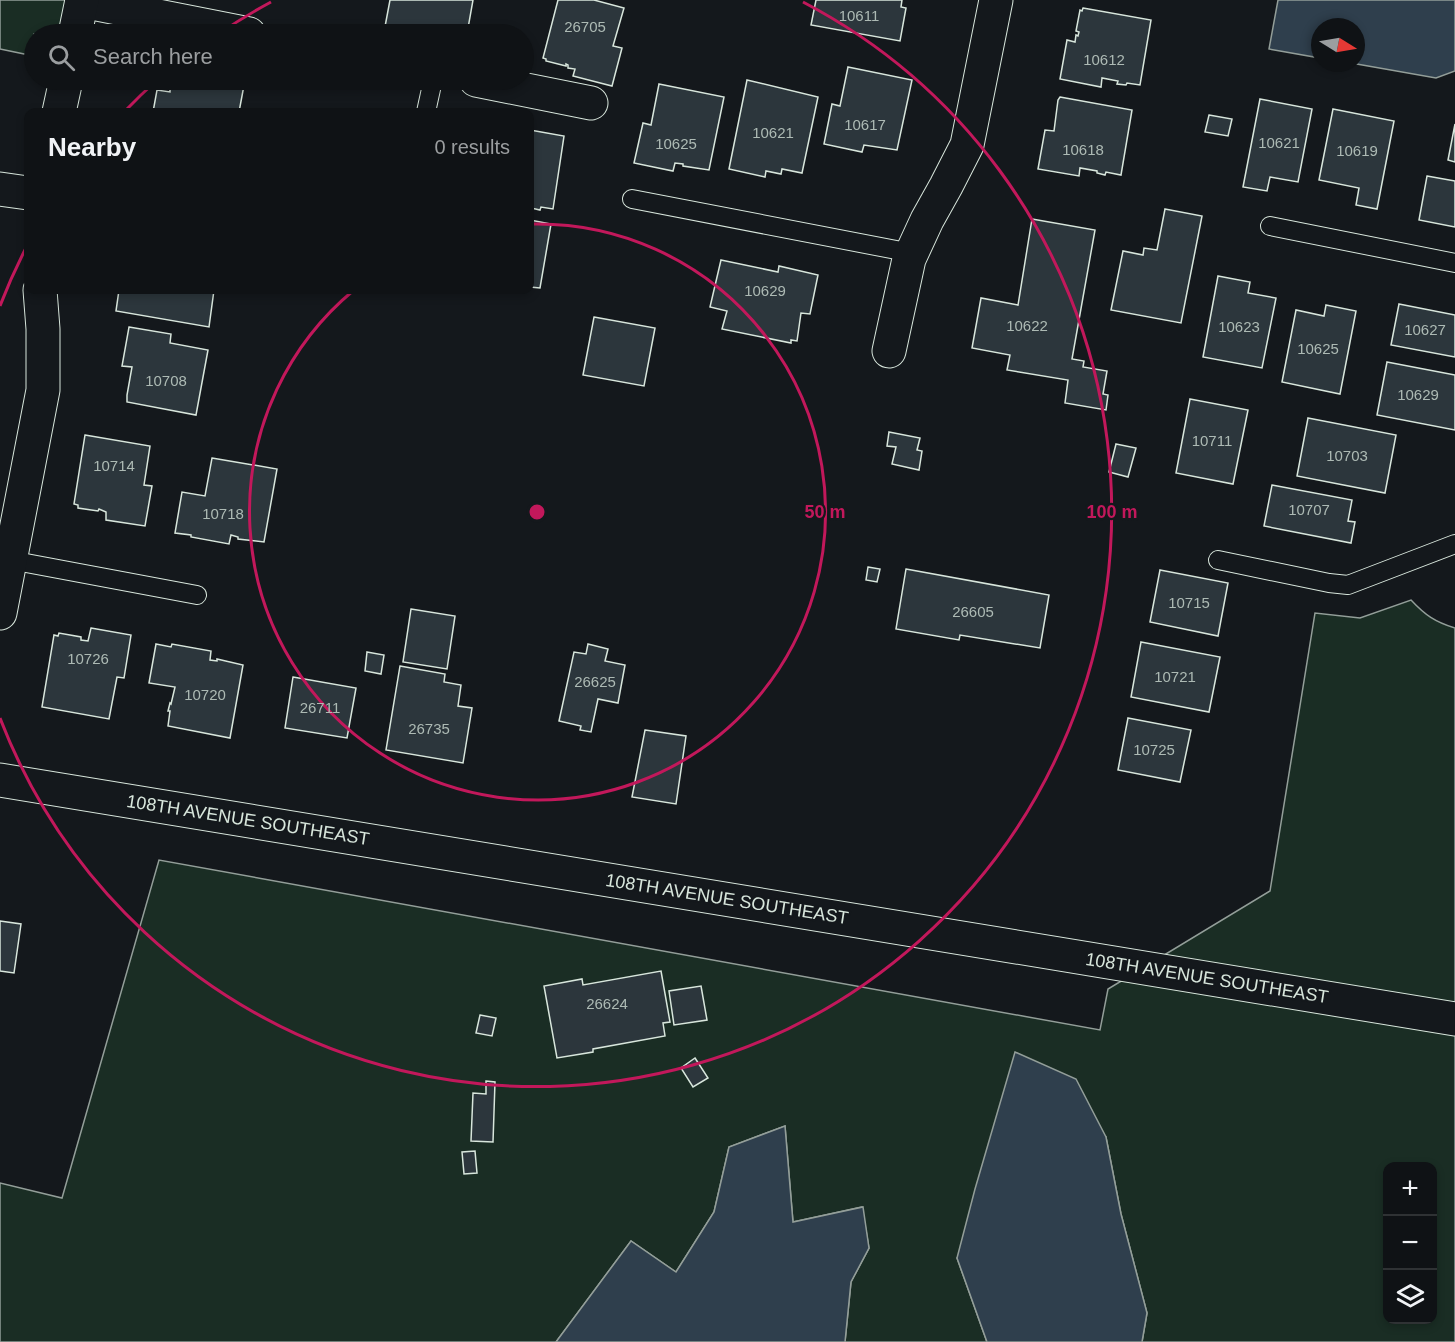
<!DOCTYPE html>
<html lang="en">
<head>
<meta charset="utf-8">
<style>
	body { margin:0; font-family:Helvetica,sans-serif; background:#181b1e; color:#f1f3f6 }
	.controls { position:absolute; right:18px; bottom:18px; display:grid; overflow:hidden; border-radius:12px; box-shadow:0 3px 9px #0003 }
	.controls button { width:54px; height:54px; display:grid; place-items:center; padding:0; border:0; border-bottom:2px solid #2f3234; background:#0f1215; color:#f1f3f6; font:30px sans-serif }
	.compass { position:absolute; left:1311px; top:18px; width:54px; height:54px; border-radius:50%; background:#0f1215; box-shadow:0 3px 9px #0003; rotate:101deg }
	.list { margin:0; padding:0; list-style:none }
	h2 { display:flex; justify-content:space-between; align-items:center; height:78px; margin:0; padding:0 24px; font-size:26px }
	h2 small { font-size:20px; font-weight:400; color:#9b9ea0 }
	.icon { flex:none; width:33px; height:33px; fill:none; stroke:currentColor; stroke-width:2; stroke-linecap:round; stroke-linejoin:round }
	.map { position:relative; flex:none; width:1455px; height:1342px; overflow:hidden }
	.search { position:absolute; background:#0f1215; box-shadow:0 3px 9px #0003; left:24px; top:24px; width:510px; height:66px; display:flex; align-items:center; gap:15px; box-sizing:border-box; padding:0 21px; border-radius:33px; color:#9b9ea0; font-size:22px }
	.panel { position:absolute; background:#0f1215; box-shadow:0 3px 9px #0003; left:24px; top:108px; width:510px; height:186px; border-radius:12px }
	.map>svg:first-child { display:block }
</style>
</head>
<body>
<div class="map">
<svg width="1455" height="1342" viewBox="0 0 1455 1342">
	<rect width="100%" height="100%" fill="#14181c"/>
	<!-- green -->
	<g fill="#1a2d24" stroke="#939e99" stroke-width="1.5" fill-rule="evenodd">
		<path d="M0 0H71L64 34H34V56L0 49Z"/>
		<path d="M1411 600C1425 615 1435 622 1455 628V1342H1142L1147 1313 1121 1214 1106 1137 957 1258 987 1342H845L851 1282 869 1248 862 1207 793 1222 785 1126 729 1147 714 1212 676 1272 631 1241 556 1342H0V1183L62 1198 159 860 1100 1030 1108 989 1270 891 1315 613 1360 618ZM1388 1166H1432V1320H1388Z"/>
	</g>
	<!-- water -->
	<g fill="#2f3f4d" stroke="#939e99" stroke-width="1.5">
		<path d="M1278 0H1455V71L1436 78 1351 63H1356V27H1320V58L1269 49Z"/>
		<path d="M1015 1052 1076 1079 1106 1137 1121 1214 1147 1313 1142 1342H987L957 1258 975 1189Z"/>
		<path d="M785 1126 793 1222 863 1207 869 1248 851 1282 845 1342H556L631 1241 676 1272 714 1212 729 1147Z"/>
	</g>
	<!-- building -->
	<g fill="#2c363c" stroke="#d8e6dc" stroke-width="1.5">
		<path d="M390 0H473L467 34H446L423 30V34H397L384 32Z"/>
		<path d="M558 0H594L624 8 613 46 622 48 612 86 573 76 575 69 568 68V65L566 64V66L546 61V59L543 58Z"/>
		<path d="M816 0H902L901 7 906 8 900 41 811 25Z"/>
		<path d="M1083 8 1151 20 1140 85 1127 83 1126 85 1117 84 1118 81 1102 78 1101 87 1060 79 1067 40 1075 42 1076 35 1078 36 1079 32 1076 31 1080 10 1082 11Z"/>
		<path d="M848 67 912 80 897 150 864 145 862 152 824 144 832 104 840 106Z"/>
		<path d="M169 80H245L239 112H153L157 90 170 92V87L168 86Z"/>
		<path d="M747 80 818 97 802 173 782 169 781 174 766 171 765 177 729 169Z"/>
		<path d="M659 84 724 97 709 170 683 166V164L675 163 673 171 634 163 643 123 651 125Z"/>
		<path d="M1060 97 1132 110 1121 175 1106 172 1105 175 1097 173V171L1080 168 1079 176 1038 169 1045 130 1054 131 1058 100Z"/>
		<path d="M1260 99 1312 109 1298 182 1270 177 1267 191 1243 187Z"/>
		<path d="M1333 109 1394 121 1377 209 1356 205 1359 188 1319 180Z"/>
		<path d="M1209 115 1232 119 1228 136 1205 132Z"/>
		<path d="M1455 124V162L1448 160Z"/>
		<path d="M530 130 564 136 553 209 541 207 540 210 531 208 532 205H530Z"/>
		<path d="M1427 176 1455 181V227L1419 220Z"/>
		<path d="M1165 209 1202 216 1181 323 1111 310 1123 251 1143 255 1144 248 1157 250Z"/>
		<path d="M1032 219 1095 230 1072 359 1084 361 1083 367 1107 371 1103 394 1108 395 1106 410 1065 403 1068 380 1007 370 1010 355 972 348 981 298 1018 305Z"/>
		<path d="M530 220 551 224 540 288 530 287Z"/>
		<path d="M721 260 778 272 779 266 818 275 810 314 801 313 797 341 791 340V343L722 329 727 311 710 307Z"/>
		<path d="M1218 276 1250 282 1248 293 1276 298 1262 368 1203 357Z"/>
		<path d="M119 290H214L209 327 116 311Z"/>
		<path d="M1399 304 1455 315V357L1391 345Z"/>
		<path d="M1326 305 1356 311 1340 394 1282 382 1296 310 1324 316Z"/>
		<path d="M594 317 655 328 644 386 583 375Z"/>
		<path d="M129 327 171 334 170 343 208 350 196 415 127 402V395L132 367 122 366Z"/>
		<path d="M1387 362 1455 375V430L1377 415Z"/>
		<path d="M1190 399 1248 410 1233 484 1176 473Z"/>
		<path d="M1308 418 1396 435 1385 493 1297 476Z"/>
		<path d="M889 432 920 438 917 450 922 451 919 470 892 464 896 447 887 446Z"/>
		<path d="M85 435 150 446 144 485 152 486 145 526 106 520V512L99 509 98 511 78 508V505L74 504Z"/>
		<path d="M1116 444 1136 448 1128 477 1109 472Z"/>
		<path d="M212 458 277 469 264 542 238 539V537L231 535 229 544 191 537V535L175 533 182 492 205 496Z"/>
		<path d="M1272 485 1352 500 1348 521 1355 522 1351 543 1264 526Z"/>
		<path d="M868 567 880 569 877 582 866 580Z"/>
		<path d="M906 569 1049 595 1040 648 960 635 959 640 896 629Z"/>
		<path d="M1160 570 1228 583 1218 636 1150 622Z"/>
		<path d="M411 609 455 616 447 669 403 662Z"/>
		<path d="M91 628 131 635 124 678 117 677 109 719 42 707 54 635 58 636 59 633 81 637V640L88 641Z"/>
		<path d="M1141 642 1220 657 1209 712 1131 697Z"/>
		<path d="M156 644 171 647 172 644 211 651 210 660 217 661V659L243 665 230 738 168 726 170 711H168L170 703 171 704 175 687 149 683Z"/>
		<path d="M588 644 608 649 605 661 625 665 618 703 598 699 591 732 580 730 581 726 559 721 574 652 586 654Z"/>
		<path d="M367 652 384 655 381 674 365 671Z"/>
		<path d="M400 666 445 674 444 682 461 685 458 706 472 708 463 763 386 750Z"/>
		<path d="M293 677 356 688 347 738 285 728Z"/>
		<path d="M1128 718 1191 730 1180 782 1118 770Z"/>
		<path d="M645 730 686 736 676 804 632 797Z"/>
		<path d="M0 921 21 924 14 973 0 971Z"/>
		<path d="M661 971 670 1022 663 1023 665 1036 593 1049V1052L557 1058 544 986 582 979 583 985Z"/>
		<path d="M701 986 707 1020 674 1025 669 991Z"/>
		<path d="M480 1015 496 1018 492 1036 476 1033Z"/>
		<path d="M695 1058 708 1078 693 1087 681 1068Z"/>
		<path d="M486 1081 495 1082 493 1142 471 1141 473 1093 486 1094Z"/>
		<path d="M475 1151 477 1173 464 1174 462 1152Z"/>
	</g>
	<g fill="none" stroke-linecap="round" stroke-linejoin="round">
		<!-- lane casing -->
		<g stroke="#d8e6dc" stroke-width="20">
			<g id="lane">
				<path d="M426 112 433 80"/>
				<path d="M632 199 912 253"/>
				<path d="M1270 226 1455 263"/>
				<path d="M10 560 197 595"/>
				<path d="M1218 560 1329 583 1348 585 1455 544"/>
			</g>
		</g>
		<!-- street casing -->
		<g stroke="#d8e6dc" stroke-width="35">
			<g id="street">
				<path d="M82 1 249 34"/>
				<path d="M75 34 82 0"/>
				<path d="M476 80 591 103"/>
				<path d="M59 112 66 80"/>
				<path d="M0 189 28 193"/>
				<path d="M889 351 909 259 927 220 946 186 967 145 996 0"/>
				<path d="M0 613 43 390V329L40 290"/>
			</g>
		</g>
		<!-- secondary casing -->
		<g stroke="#d8e6dc" stroke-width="35">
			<path id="secondary" d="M0 780 1455 1019"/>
		</g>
		<!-- lane -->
		<use href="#lane" stroke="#14181c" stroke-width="18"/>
		<!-- street -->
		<use href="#street" stroke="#14181c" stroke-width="33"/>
		<!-- secondary -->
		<use href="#secondary" stroke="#14181c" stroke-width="33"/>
	</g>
	<!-- distance rings -->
	<g fill="none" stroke="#c2185b" stroke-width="3">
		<path d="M532 224A288 288 0 1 1 354 290"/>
		<path d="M0 306A575 575 0 0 1 27 246M127 109A575 575 0 0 1 156 81M220 33A575 575 0 0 1 271 2M803 2A575 575 0 1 1 0 718"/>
	</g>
	<g text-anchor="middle" stroke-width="4.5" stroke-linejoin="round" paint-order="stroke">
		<!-- number labels -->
		<g font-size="15" fill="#adbab4">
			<text x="859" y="21">10611</text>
			<text x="585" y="32">26705</text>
			<text x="1104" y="65">10612</text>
			<text x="865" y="130">10617</text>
			<text x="773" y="138">10621</text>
			<text x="1279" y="148">10621</text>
			<text x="676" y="149">10625</text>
			<text x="1083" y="155">10618</text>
			<text x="1357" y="156">10619</text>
			<text x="765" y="296">10629</text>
			<text x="1027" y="331">10622</text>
			<text x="1239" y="332">10623</text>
			<text x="1425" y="335">10627</text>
			<text x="1318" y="354">10625</text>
			<text x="166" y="386">10708</text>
			<text x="1418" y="400">10629</text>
			<text x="1212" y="446">10711</text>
			<text x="1347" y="461">10703</text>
			<text x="114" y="471">10714</text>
			<text x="1309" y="515">10707</text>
			<text x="223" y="519">10718</text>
			<text x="1189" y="608">10715</text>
			<text x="973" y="617">26605</text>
			<text x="88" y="664">10726</text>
			<text x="1175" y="682">10721</text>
			<text x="595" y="687">26625</text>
			<text x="205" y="700">10720</text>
			<text x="320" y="713">26711</text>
			<text x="429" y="734">26735</text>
			<text x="1154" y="755">10725</text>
			<text x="607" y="1009">26624</text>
		</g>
		<!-- street labels -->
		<g font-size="18" fill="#d8e6dc" stroke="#14181c">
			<text transform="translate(248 820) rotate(9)" y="6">108TH AVENUE SOUTHEAST</text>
			<text transform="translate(727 899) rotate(9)" y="6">108TH AVENUE SOUTHEAST</text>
			<text transform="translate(1207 978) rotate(9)" y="6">108TH AVENUE SOUTHEAST</text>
		</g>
	</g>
	<circle cx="537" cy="512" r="9" fill="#c2185b" stroke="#14181c" stroke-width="3"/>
	<g font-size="18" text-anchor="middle" font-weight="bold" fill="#c2185b" stroke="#14181c" stroke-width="4.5" stroke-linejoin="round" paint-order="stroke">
		<text x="825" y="518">50 m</text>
		<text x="1112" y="518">100 m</text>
	</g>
</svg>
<div class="controls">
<button>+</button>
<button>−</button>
<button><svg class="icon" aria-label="layers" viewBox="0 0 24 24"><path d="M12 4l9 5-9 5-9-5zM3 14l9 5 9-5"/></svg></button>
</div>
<svg class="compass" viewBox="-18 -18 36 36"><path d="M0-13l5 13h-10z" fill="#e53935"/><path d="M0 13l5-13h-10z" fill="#9b9ea0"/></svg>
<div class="search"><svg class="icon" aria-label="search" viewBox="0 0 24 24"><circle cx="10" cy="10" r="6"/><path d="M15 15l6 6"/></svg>Search here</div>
<section class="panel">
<h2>Nearby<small>0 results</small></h2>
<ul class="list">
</ul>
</section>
</div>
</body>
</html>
